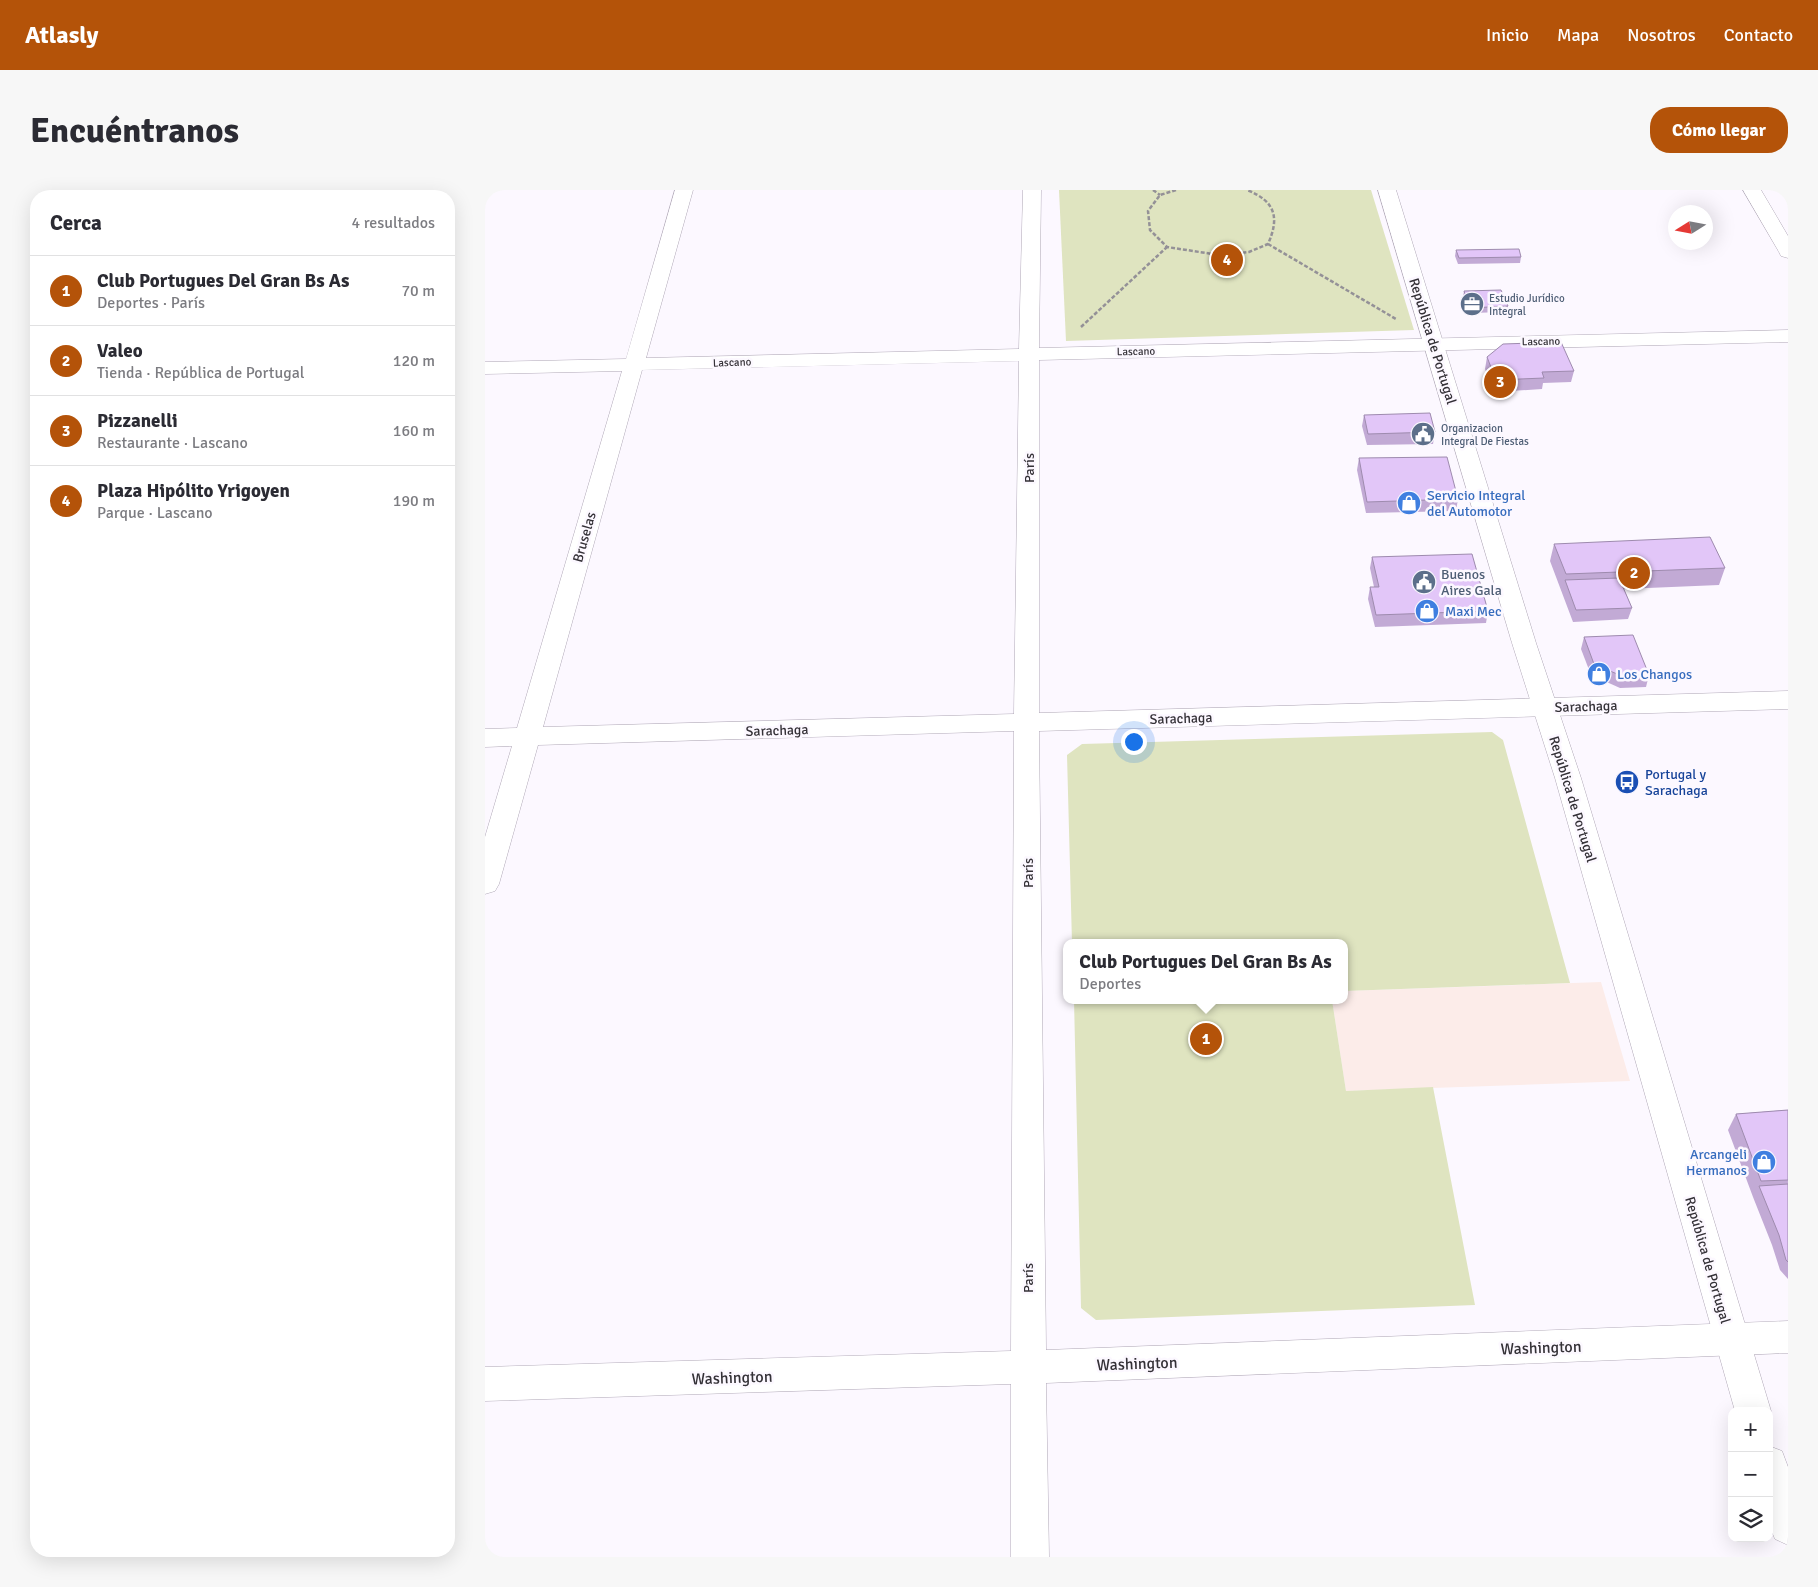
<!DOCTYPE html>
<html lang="es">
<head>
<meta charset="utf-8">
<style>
	body { margin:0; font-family:Signika,sans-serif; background:#f7f7f7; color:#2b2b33 }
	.controls { position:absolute; right:15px; bottom:15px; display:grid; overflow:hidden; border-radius:10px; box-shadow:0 5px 20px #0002 }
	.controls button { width:45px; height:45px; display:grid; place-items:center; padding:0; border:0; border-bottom:1px solid #e1e1e2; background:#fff; color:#2b2b33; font:25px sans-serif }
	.compass { position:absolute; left:1183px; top:15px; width:45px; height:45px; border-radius:50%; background:#fff; box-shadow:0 5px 20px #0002; rotate:259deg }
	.you { position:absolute; left:648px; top:551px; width:18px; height:18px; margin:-12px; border:4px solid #fff; border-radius:50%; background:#1a73e8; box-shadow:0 0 0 8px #1a73e833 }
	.badge { display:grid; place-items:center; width:32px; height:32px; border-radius:50%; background:#b45309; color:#fff; font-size:16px; font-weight:700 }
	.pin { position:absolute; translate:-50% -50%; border:2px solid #fff; box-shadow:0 1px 5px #0006 }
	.popup { position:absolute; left:578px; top:749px; width:285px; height:65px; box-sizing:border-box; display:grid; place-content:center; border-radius:10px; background:#fff; filter:drop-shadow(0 1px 4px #0005); font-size:16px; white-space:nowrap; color:#7c7c81 }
	.popup b { font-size:19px; color:#2b2b33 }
	.popup::after { content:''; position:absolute; left:50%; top:100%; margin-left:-10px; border:10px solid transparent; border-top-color:#fff }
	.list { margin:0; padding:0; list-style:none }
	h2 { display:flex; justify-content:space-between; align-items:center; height:65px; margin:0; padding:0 20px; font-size:21px }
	h2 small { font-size:16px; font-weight:400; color:#7c7c81 }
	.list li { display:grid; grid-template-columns:32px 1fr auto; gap:15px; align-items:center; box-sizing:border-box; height:70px; padding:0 20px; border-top:1px solid #e1e1e2 }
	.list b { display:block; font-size:19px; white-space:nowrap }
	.list p { margin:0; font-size:16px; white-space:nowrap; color:#7c7c81 }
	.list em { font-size:16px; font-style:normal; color:#7c7c81 }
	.icon { flex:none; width:28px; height:28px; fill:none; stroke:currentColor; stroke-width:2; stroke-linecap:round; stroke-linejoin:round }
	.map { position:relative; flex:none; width:1303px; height:1367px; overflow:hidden; border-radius:20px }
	header { display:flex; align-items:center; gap:30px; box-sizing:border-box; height:70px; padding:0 25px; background:#b45309; color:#fff }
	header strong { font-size:24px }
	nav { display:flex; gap:28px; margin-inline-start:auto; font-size:18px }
	.intro { display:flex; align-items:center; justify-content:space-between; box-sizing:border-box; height:120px; padding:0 30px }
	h1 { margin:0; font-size:35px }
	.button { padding:12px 22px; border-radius:20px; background:#b45309; color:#fff; font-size:18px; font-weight:700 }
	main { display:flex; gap:30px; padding:0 30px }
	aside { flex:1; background:#fff; border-radius:20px; box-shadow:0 5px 20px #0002 }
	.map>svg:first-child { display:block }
</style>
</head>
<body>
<header>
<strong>Atlasly</strong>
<nav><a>Inicio</a><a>Mapa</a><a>Nosotros</a><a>Contacto</a></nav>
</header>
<div class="intro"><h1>Encuéntranos</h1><a class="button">Cómo llegar</a></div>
<main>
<aside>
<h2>Cerca<small>4 resultados</small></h2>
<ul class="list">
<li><span class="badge">1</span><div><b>Club Portugues Del Gran Bs As</b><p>Deportes · París</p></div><em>70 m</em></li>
<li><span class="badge">2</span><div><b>Valeo</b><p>Tienda · República de Portugal</p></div><em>120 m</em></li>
<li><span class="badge">3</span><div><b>Pizzanelli</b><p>Restaurante · Lascano</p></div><em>160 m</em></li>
<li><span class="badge">4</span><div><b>Plaza Hipólito Yrigoyen</b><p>Parque · Lascano</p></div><em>190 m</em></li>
</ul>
</aside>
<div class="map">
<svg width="1303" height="1367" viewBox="0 0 1303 1367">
	<rect width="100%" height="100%" fill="#fcf8ff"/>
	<!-- industrial -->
	<path fill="#fcece9" d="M1116 792 1145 891 861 901 847 810H860V801Z"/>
	<!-- green -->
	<g fill="#dfe4c0">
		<path d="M574 0H886L929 140 581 151Z"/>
		<path d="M1007 542 1018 550 1085 793 860 801V753H587L582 565 597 554Z"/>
		<path d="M589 810H847L861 901 948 897 990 1115 611 1130 596 1118Z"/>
	</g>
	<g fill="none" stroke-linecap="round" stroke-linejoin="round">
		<!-- minor casing -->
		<g stroke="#b0a8b7" stroke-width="1">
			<g id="minor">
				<path d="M190 0H208L161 168 534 159 538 0H556L554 158 1303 140V152L554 170V523L1303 501V519L554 541 561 1160 1303 1131V1163L561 1193 564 1367H526V1194L0 1211V1177L526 1161 529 541 53 555 14 694 10 701 0 704V647L27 556 0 557V539L32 538 137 181 0 184V172L141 169ZM534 171 529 524 58 537 157 180Z"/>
				<path d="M1258 0H1276L1303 46V68L1296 66 1294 62Z"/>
			</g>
		</g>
		<!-- secondary casing -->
		<g stroke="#b0a8b7" stroke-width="1">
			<g id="secondary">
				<path d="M893 0H911L1051 453 1096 588 1286 1221 1284 1224V1221H1250L1070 588 1027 453Z"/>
				<path d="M1284 1256 1297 1261 1303 1277V1355L1290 1349 1284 1335Z"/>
			</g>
		</g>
		<!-- path -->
		<g stroke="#949197" stroke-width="2.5" stroke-dasharray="4 2" stroke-linecap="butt">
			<path d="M668 0 675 5"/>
			<path d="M691 0 675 5 663 21 665 40 682 57 734 65 764 62 783 54C795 27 790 11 762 0"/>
			<path d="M783 54 911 129"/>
			<path d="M596 137 682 57"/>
		</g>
		<!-- minor -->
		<use href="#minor" fill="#fff" fill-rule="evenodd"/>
		<!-- secondary -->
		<use href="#secondary" fill="#fff" fill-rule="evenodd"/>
	</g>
	<!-- wall -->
	<g fill="#c2aad5">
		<path d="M971 60 1036 67 1035 73 973 74 970 66Z"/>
		<path d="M979 101 1023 116 1022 122 984 123 978 107Z"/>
		<path d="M1002 167 1089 181 1086 192 1058 193 1057 199 1009 202 1000 179Z"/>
		<path d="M879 225 950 242 948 254 882 255 877 236Z"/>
		<path d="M874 268 973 309 971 321 881 323 872 280Z"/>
		<path d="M1069 354 1240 378 1234 395 1139 399 1147 418 1143 429 1088 432 1065 371Z"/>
		<path d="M887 367 1003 421 1001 433 890 437 883 409 885 397H889L885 378Z"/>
		<path d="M1099 447 1164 485 1161 497 1135 498 1106 485 1096 459Z"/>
		<path d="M1303 920V1089L1295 1080 1287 1055 1268 1007 1243 940 1251 924Z"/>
	</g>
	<!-- building -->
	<g fill="#e2c6f8" stroke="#9e8bae">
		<path d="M1034 59 1036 67 974 68 971 60Z"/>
		<path d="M1016 100 1023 116 985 118 979 101Z"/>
		<path d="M1076 152 1089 181 1057 182 1059 188 1011 190 1002 167 1018 154Z"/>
		<path d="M945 223 950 242 883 244 879 225Z"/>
		<path d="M962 267 973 309 882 312 874 268Z"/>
		<path d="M1225 347 1240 378 1081 384 1069 354Z"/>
		<path d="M987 364 1003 421 891 425 885 397H894L887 367Z"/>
		<path d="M1134 388 1147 418 1091 420 1080 390Z"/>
		<path d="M1148 445 1164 485 1139 487 1109 474 1099 447Z"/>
		<path d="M1303 920V990L1276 991 1251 924Z"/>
		<path d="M1303 994V1072L1301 1070 1294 1045 1274 996Z"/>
	</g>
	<!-- icons -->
	<defs>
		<g id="office-disc" transform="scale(1.25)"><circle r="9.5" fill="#5c6f8a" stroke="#fcf8ff"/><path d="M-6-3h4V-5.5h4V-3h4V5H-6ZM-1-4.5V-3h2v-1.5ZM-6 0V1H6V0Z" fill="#fff"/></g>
		<g id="civic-disc" transform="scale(1.25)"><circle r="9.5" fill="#5c6f8a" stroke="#fcf8ff"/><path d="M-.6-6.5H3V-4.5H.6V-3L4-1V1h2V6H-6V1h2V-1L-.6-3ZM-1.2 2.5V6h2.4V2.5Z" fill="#fff"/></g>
		<g id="shop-disc" transform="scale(1.25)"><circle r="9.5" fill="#3f7fe0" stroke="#fcf8ff"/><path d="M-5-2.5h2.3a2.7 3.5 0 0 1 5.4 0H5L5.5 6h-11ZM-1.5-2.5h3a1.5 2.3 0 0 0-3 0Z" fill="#fff"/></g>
		<g id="bus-disc" transform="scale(1.25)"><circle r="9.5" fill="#1a4fb4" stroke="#fcf8ff"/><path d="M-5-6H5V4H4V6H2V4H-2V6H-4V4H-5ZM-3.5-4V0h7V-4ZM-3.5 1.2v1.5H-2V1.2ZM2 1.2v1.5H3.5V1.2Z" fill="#fff"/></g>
	</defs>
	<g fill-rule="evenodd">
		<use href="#office-disc" x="987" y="114"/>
		<use href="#civic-disc" x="938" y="244"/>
		<use href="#shop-disc" x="924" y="313"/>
		<use href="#civic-disc" x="939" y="392"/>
		<use href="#shop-disc" x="942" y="421"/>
		<use href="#shop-disc" x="1114" y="484"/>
		<use href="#bus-disc" x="1142" y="592"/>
		<use href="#shop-disc" x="1279" y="972"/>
	</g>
	<g text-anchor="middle" stroke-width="5" stroke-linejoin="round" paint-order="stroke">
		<!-- far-service labels -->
		<g font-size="11" fill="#4e5e75" stroke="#fcf8ff" text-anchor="start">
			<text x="1004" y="112">Estudio Jurídico<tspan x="1004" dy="13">Integral</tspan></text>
			<text x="956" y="242">Organizacion<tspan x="956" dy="13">Integral De Fiestas</tspan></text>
		</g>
		<!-- far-street labels -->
		<g font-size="11" fill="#343137" stroke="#fcf8ff">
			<text transform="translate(1056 151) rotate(-1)" y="4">Lascano</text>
			<text transform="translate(651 161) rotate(-1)" y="4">Lascano</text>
			<text transform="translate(247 172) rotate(-2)" y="4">Lascano</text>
		</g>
		<!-- street labels -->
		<g font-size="14" fill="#343137" stroke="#fcf8ff">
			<text transform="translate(948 151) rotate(73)" y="5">República de Portugal</text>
			<text transform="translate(544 278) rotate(-90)" y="5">París</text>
			<text transform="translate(99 347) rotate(-74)" y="5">Bruselas</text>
			<text transform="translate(1101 516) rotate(-2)" y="5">Sarachaga</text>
			<text transform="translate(696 528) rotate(-2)" y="5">Sarachaga</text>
			<text transform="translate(292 540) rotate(-2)" y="5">Sarachaga</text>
			<text transform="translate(1088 609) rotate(73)" y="5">República de Portugal</text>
			<text transform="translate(543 683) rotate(-90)" y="5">París</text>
			<text transform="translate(1223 1070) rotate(74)" y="5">República de Portugal</text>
			<text transform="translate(543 1088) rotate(-90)" y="5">París</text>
		</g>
		<!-- shop labels -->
		<g font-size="14" fill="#366cbe" stroke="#fcf8ff" text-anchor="start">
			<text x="942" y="310">Servicio Integral<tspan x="942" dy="16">del Automotor</tspan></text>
			<text x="960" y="426">Maxi Mec</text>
			<text x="1132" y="489">Los Changos</text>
			<text x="1262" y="969" text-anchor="end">Arcangeli<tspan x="1262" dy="16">Hermanos</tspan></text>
		</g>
		<!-- service labels -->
		<g font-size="14" fill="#4e5e75" stroke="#fcf8ff" text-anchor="start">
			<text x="956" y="389">Buenos<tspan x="956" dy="16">Aires Gala</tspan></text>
		</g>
		<!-- transit labels -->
		<g font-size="14" fill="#164399" stroke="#fcf8ff" text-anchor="start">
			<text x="1160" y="589">Portugal y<tspan x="1160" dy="16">Sarachaga</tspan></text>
		</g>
		<!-- near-street labels -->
		<g font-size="16" fill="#343137" stroke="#fcf8ff">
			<text transform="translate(1056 1157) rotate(-2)" y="6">Washington</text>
			<text transform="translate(652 1173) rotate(-2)" y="6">Washington</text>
			<text transform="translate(247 1187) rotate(-2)" y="6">Washington</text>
		</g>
	</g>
</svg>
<div class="controls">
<button>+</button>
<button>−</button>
<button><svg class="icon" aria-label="layers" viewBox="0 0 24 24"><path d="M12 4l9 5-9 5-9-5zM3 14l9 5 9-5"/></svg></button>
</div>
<svg class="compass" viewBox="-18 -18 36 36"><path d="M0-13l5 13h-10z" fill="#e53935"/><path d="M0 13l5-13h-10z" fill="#7c7c81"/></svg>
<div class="you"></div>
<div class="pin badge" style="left:721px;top:849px">1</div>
<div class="popup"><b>Club Portugues Del Gran Bs As</b>Deportes</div>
<div class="pin badge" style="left:1149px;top:383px">2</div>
<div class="pin badge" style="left:1015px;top:192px">3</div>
<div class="pin badge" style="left:742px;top:70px">4</div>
</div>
</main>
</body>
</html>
